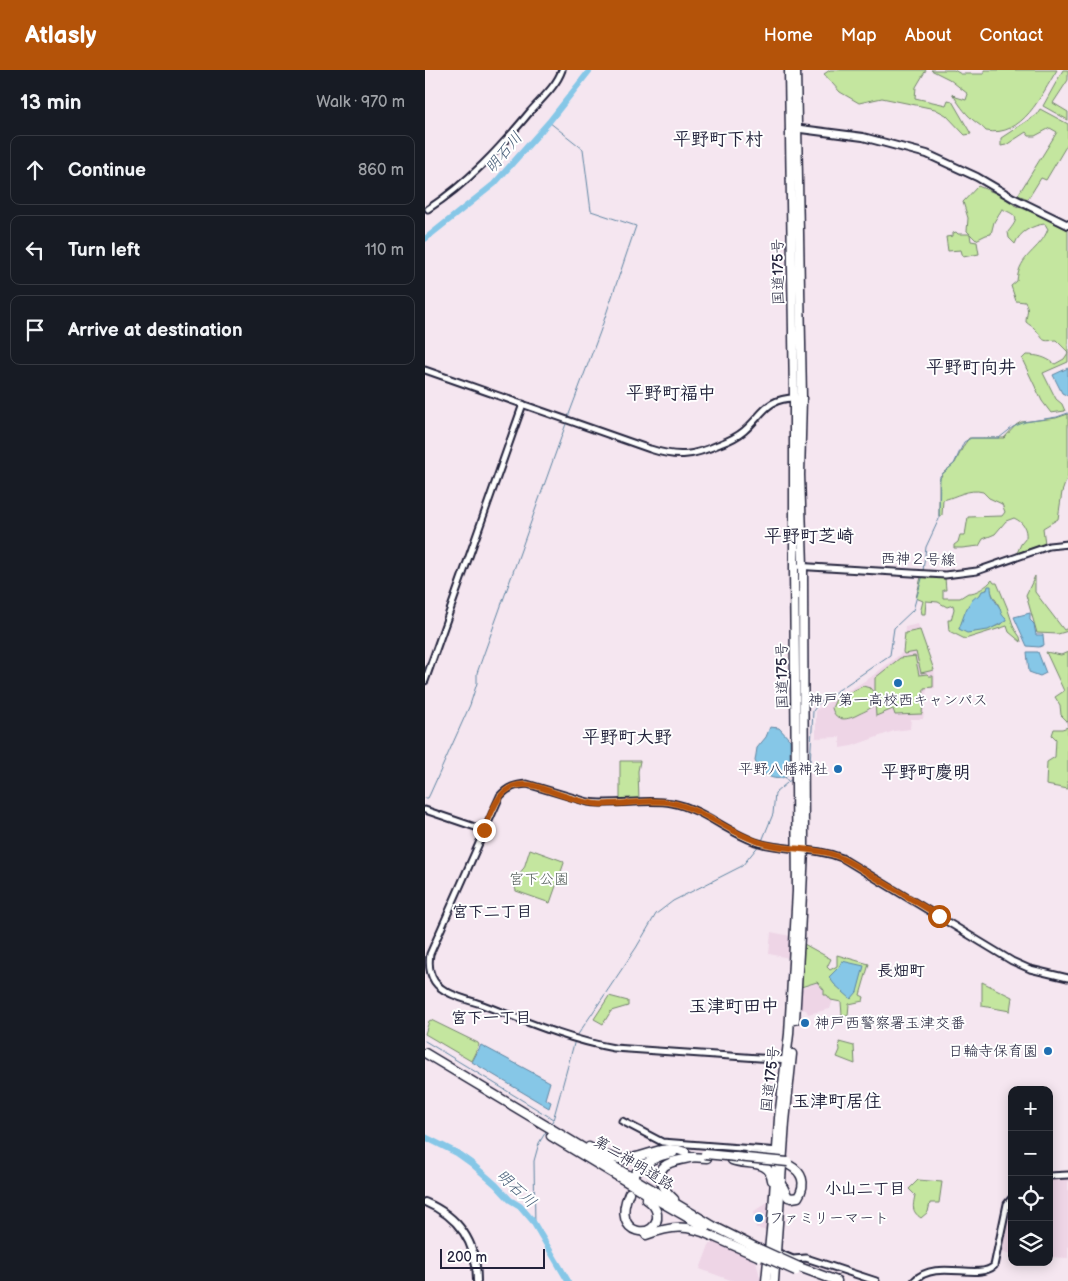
<!DOCTYPE html>
<html lang="en">
<head>
<meta charset="utf-8">
<style>
	body { margin:0; font-family:"Balsamiq Sans","Klee One",sans-serif; background:#20242c; color:#f1f3f6 }
	.controls { position:absolute; right:15px; bottom:15px; display:grid; overflow:hidden; border-radius:10px; box-shadow:0 2px 12px #0003 }
	.controls button { width:45px; height:45px; display:grid; place-items:center; padding:0; border:0; border-bottom:1px solid #363941; background:#171b24; color:#f1f3f6; font:25px sans-serif }
	.scale { position:absolute; left:15px; bottom:12px; width:105px; box-sizing:border-box; padding-left:5px; border:2px solid #22223b; border-top:0; font-size:14px; line-height:18px; white-space:nowrap; color:#22223b; -webkit-text-stroke:4px #fff; paint-order:stroke }
	.stop { position:absolute; width:15px; height:15px; margin:-11px; border:4px solid #b45309; border-radius:50%; background:#fff }
	.stop.end { background:#b45309; border-color:#fff; box-shadow:0 1px 5px #0008 }
	.list { margin:0; padding:0; list-style:none }
	h2 { display:flex; justify-content:space-between; align-items:center; height:65px; margin:0; padding:0 20px; font-size:21px }
	h2 small { font-size:16px; font-weight:400; color:#9ea1a6 }
	.list li { display:grid; grid-template-columns:32px 1fr auto; gap:15px; align-items:center; box-sizing:border-box; height:70px; margin:0 10px 10px; padding:0 10px; border:1px solid #363941; border-radius:10px }
	.list b { display:block; font-size:19px; white-space:nowrap }
	.list em { font-size:16px; font-style:normal; color:#9ea1a6 }
	.icon { flex:none; width:28px; height:28px; fill:none; stroke:currentColor; stroke-width:2; stroke-linecap:round; stroke-linejoin:round }
	.map { position:relative; flex:none; width:643px; height:1211px; overflow:hidden }
	header { display:flex; align-items:center; gap:30px; box-sizing:border-box; height:70px; padding:0 25px; background:#b45309; color:#fff }
	header strong { font-size:24px }
	nav { display:flex; gap:28px; margin-inline-start:auto; font-size:18px }
	main { display:flex }
	aside { flex:1; background:#171b24 }
	.map>svg:first-child { display:block }
</style>
</head>
<body>
<header>
<strong>Atlasly</strong>
<nav><a>Home</a><a>Map</a><a>About</a><a>Contact</a></nav>
</header>
<main>
<aside>
<h2>13 min<small>Walk · 970 m</small></h2>
<ul class="list">
<li><svg class="icon" aria-label="ahead" viewBox="0 0 24 24"><path d="M12 20V5M6 11l6-6 6 6"/></svg><div><b>Continue</b></div><em>860 m</em></li>
<li><svg class="icon" aria-label="left" viewBox="0 0 24 24"><path d="M17 20v-9H6M10 6l-5 5 5 5"/></svg><div><b>Turn left</b></div><em>110 m</em></li>
<li><svg class="icon" aria-label="arrive" viewBox="0 0 24 24"><path d="M6 21V4h12l-3 4 3 4H6"/></svg><div><b>Arrive at destination</b></div></li>
</ul>
</aside>
<div class="map">
<svg width="643" height="1211" viewBox="0 0 643 1211">
	<rect width="100%" height="100%" fill="#f5e6f0"/>
	<filter id="ink" filterUnits="userSpaceOnUse"><feTurbulence type="fractalNoise" baseFrequency=".02" numOctaves="2"/><feDisplacementMap in="SourceGraphic" scale="10" xChannelSelector="R" yChannelSelector="G"/><feConvolveMatrix kernelMatrix="1 2 1 2 8 2 1 2 1" color-interpolation-filters="sRGB"/></filter>
	<g filter="url(#ink)">
		<!-- built -->
		<g fill="#eed5e6">
			<path d="M493 554 509 600 510 609V618L502 619 498 649H486L485 659 469 661 427 676 415 678V667L391 668V640L446 607 478 582 480 557Z"/>
			<path d="M346 862 366 866 364 888 344 884Z"/>
			<path d="M392 912 399 920V925H402L406 930H408L405 939 383 944 381 940 375 939 376 919Z"/>
			<path d="M643 1108V1188L624 1187V1109Z"/>
			<path d="M344 1131V1133L342 1161 331 1158 328 1142Z"/>
			<path d="M587 1134V1184L579 1183 577 1180 583 1144Z"/>
			<path d="M291 1171 326 1186 328 1191H331L336 1211H308L275 1199 284 1175Z"/>
		</g>
		<!-- green -->
		<g fill="#c4e69f" stroke="#73846d" fill-rule="evenodd">
			<path d="M405 0H501L491 17 490 28 521 35 523 30 527 31 546 64 540 65 521 45 510 39 457 28 434 33 415 22 399 4Z"/>
			<path d="M506 0H529L536 4H559V0H632C616 25 598 68 561 61 557 56 553 54 548 50 539 42 533 33 527 23L531 27 541 30 543 24 524 9Z"/>
			<path d="M638 0H643V10L628 33 643 42V50L618 36Z"/>
			<path d="M615 39 643 54V73L621 110 616 108 603 129 593 125 632 62 625 58 610 66H604L601 62 581 75 576 76V68L611 45Z"/>
			<path d="M553 116 575 125 591 136 626 149 643 159V282L631 270C615 272 620 270 611 260 609 257 604 255 601 252 601 244 605 241 600 232L591 231 586 216 592 211C594 184 615 181 623 159L620 154C608 155 594 162 590 174L584 168 583 162C594 148 594 146 577 139L569 152 566 164 561 165 551 170 542 161 543 148 538 132Z"/>
			<path d="M531 162 533 164H545L546 171 552 172 554 184 538 187 536 180 523 181 521 167 528 166V163Z"/>
			<path d="M643 283V292L618 303 631 329 637 334 640 341 626 343 617 331 597 289 601 285C613 285 620 287 630 294L639 289Z"/>
			<path d="M643 344V405L637 422 633 449 618 458 620 474 592 483 596 474 601 468C602 459 598 452 589 448L581 451 570 464 558 469 554 476 537 478H529V475L533 472 535 465H540L543 447 577 446 580 442 577 434 564 428 558 422C544 418 531 427 518 430L517 445 514 447V410L518 403 530 393 539 375 544 368H579L591 355 596 352 631 348Z"/>
			<path d="M610 506V522L639 560 643 558V561L633 564 612 563 601 525Z"/>
			<path d="M496 507 520 508 521 520H518V528H535L543 523C551 524 563 515 567 510L569 513H572L582 537 589 558 595 567 596 572 584 562 582 556 540 569 524 561 523 550H526L529 539 528 535 522 537 513 532 501 531 500 544H497L496 539 498 531 491 528ZM565 516C566 525 570 528 574 536 576 540 576 548 578 553 563 561 551 561 534 559L542 540Z"/>
			<path d="M495 560 509 600 496 603 491 582 479 584 478 582 480 563Z"/>
			<path d="M621 582 636 585 643 582V656L642 651 636 645 635 635 630 627 639 621Z"/>
			<path d="M490 586 494 605 502 604 504 606H508V617L499 618 497 644 470 645 468 639 451 646 450 632C447 639 440 641 434 644 423 650 411 653 407 638L411 629 438 616 445 618 450 624V608L475 588Z"/>
			<path d="M643 657V719L621 715 622 692 630 687 631 669 627 665 629 659H637Z"/>
			<path d="M195 691H215L213 701 214 730H195Z"/>
			<path d="M105 779 138 791 139 793 125 833 91 821 90 817 97 800 99 798Z"/>
			<path d="M379 874 406 889 402 897 405 900 412 896V885L444 894 435 925 439 927 438 931 424 934 423 946 417 945 416 932 406 930 402 925H399V920L392 912 376 917Z"/>
			<path d="M557 912 587 927 585 941 557 936Z"/>
			<path d="M184 926 203 931V936L186 941 178 954 169 949Z"/>
			<path d="M6 950 53 973 54 975 46 991 0 964 4 951Z"/>
			<path d="M414 972 429 976 430 994 412 987 415 980Z"/>
			<path d="M493 1110 517 1112 514 1133H505L503 1142 496 1148C486 1141 488 1136 490 1125L484 1119Z"/>
		</g>
		<!-- water -->
		<g fill="#86c7e7" stroke="#5e85a2">
			<path d="M643 298V326L637 323 628 305Z"/>
			<path d="M563 516H566C566 524 568 528 573 535 577 540 574 543 581 549V551L563 560 542 563 534 559C539 547 542 529 555 525L557 521 562 520Z"/>
			<path d="M605 543V550L609 554 611 565H618L619 575 614 577 602 576 589 547Z"/>
			<path d="M602 582H613L621 603 615 606 604 602Z"/>
			<path d="M345 657 354 658 365 670V704C351 714 337 706 330 691L332 678 341 667Z"/>
			<path d="M417 891 439 896 432 922 426 929 409 914 404 907 414 897Z"/>
			<path d="M56 975 125 1012 120 1029 126 1032 124 1038 47 992Z"/>
		</g>
		<g fill="none" stroke-linecap="round" stroke-linejoin="round">
			<!-- stream -->
			<g stroke="#5e85a2" stroke-width="1">
				<path d="M124 52 158 79 166 141 211 156 175 262 143 347"/>
				<path d="M498 501 501 477 514 449 515 406 529 394 539 372 546 368H574L588 357 600 352 632 347 643 343"/>
				<path d="M383 696 385 694 388 641 393 634 465 585 469 558 488 540 498 505"/>
				<path d="M360 707 363 711"/>
				<path d="M0 728H3L5 724 45 635 52 613V603L142 351"/>
				<path d="M337 771 348 744 350 723 368 708"/>
				<path d="M152 966 211 878 231 844 248 831 317 796 335 774"/>
				<path d="M0 971 128 1049"/>
				<path d="M125 1055 128 1050 150 970"/>
				<path d="M110 1157 109 1091 114 1073 122 1060"/>
			</g>
			<!-- river -->
			<g stroke="#86c7e7" stroke-width="6">
				<path d="M0 169 69 114 124 52 165 0"/>
				<path d="M0 1067 32 1083 46 1093 71 1115 85 1130 95 1136 107 1150 143 1211"/>
			</g>
			<!-- minor casing -->
			<g stroke="#22223b" stroke-width="9">
				<g id="minor">
					<path d="M3 139C43 113 74 79 104 43 115 30 131 17 137 0"/>
					<path d="M0 300 225 379C253 388 268 386 295 374 303 371 312 367 319 361 339 344 340 328 371 328"/>
					<path d="M369 496 520 505 552 501 624 476 643 474"/>
					<path d="M0 611 98 334"/>
					<path d="M0 740 59 760"/>
					<path d="M364 990 189 978C144 970 100 951 58 935 45 930 27 927 16 918 5 910 3 896 5 884L75 726C83 717 90 715 102 714L163 732C190 736 221 728 247 733 279 739 304 764 334 773 362 781 390 777 417 788L587 891 605 899 643 908"/>
					<path d="M197 1051 237 1072 355 1081"/>
					<path d="M624 1106 643 1105"/>
					<path d="M349 1181 368 1189 381 1188 451 1211"/>
					<path d="M489 1211C511 1188 552 1211 569 1196L582 1134 587 1128"/>
				</g>
			</g>
			<!-- major casing -->
			<g stroke="#22223b" stroke-width="10">
				<g id="major">
					<path d="M368 58 438 67 502 84 552 107 588 128 643 155"/>
					<path d="M0 1132C35 1147 52 1173 52 1211"/>
				</g>
			</g>
			<!-- highway casing -->
			<g stroke="#22223b" stroke-width="11">
				<g id="highway">
					<path d="M370 950 375 866 379 779 378 496 375 405 377 328 371 0"/>
					<path d="M0 983 288 1156"/>
					<path d="M126 1066 232 1130 281 1158"/>
					<path d="M164 1077C173 1082 183 1088 194 1089 218 1091 235 1072 260 1082"/>
					<path d="M324 1085 355 1087"/>
					<path d="M264 1087 282 1088"/>
					<path d="M307 1090C323 1096 345 1089 347 1110"/>
					<path d="M209 1105C220 1092 231 1086 248 1083"/>
					<path d="M358 1117 363 1127 367 1128 373 1127C382 1113 377 1102 364 1095"/>
					<path d="M204 1123C184 1168 235 1171 232 1144 231 1137 227 1133 221 1129"/>
					<path d="M249 1129C239 1121 226 1100 245 1093 252 1090 261 1089 269 1087"/>
					<path d="M221 1165C247 1156 261 1154 287 1166"/>
					<path d="M374 1197 412 1211"/>
					<path d="M341 1211 348 1140 354 1048 364 964 372 821 369 496V328L364 0"/>
					<path d="M349 1211 360 1052 367 984"/>
				</g>
			</g>
			<!-- minor -->
			<use href="#minor" stroke="#fff" stroke-width="5"/>
			<!-- major -->
			<use href="#major" stroke="#fff" stroke-width="6"/>
			<!-- highway -->
			<use href="#highway" stroke="#fff" stroke-width="8"/>
			<!-- highway-bridge casing -->
			<g stroke="#22223b" stroke-width="11" stroke-linecap="butt">
				<g id="highway-bridge">
					<path d="M280 1084 363 1092"/>
					<path d="M288 1156 330 1177 374 1197"/>
					<path d="M287 1166 335 1187"/>
					<path d="M331 1183 371 1201"/>
				</g>
			</g>
			<!-- highway-bridge -->
			<use href="#highway-bridge" stroke="#fff" stroke-width="8"/>
		</g>
	</g>
	<g fill="none" stroke-linecap="round" stroke-linejoin="round" filter="url(#ink)">
		<!-- route -->
		<path stroke="#b45309" stroke-width="6" d="M59 760C70 735 76 708 110 716 130 722 151 732 172 734 197 736 223 728 248 733 278 740 302 761 331 771 356 781 384 776 409 785 423 790 436 799 449 807 471 820 493 833 514 846"/>
	</g>
	<!-- markers -->
	<g fill="#1f6fb2" stroke="#fff" stroke-width="2">
		<circle cx="473" cy="613" r="5"/>
		<circle cx="413" cy="699" r="5"/>
		<circle cx="380" cy="953" r="5"/>
		<circle cx="623" cy="981" r="5"/>
		<circle cx="334" cy="1148" r="5"/>
	</g>
	<g text-anchor="middle" stroke-width="4" stroke-linejoin="round" paint-order="stroke">
		<!-- street labels -->
		<g font-size="15" fill="#22223b" stroke="#fff">
			<text transform="translate(353 202) rotate(-91)" y="5">国道175号</text>
			<text transform="translate(493 489) rotate(1)" y="5">西神２号線</text>
			<text transform="translate(357 606) rotate(-91)" y="5">国道175号</text>
			<text transform="translate(345 1009) rotate(-83)" y="5">国道175号</text>
			<text transform="translate(209 1093) rotate(31)" y="5">第二神明道路</text>
		</g>
		<!-- poi labels -->
		<g font-size="15" fill="#22223b" stroke="#fff" text-anchor="end">
			<text x="473" y="635" text-anchor="middle">神戸第一高校西キャンパス</text>
			<text x="403" y="704">平野八幡神社</text>
			<text x="390" y="958" text-anchor="start">神戸西警察署玉津交番</text>
			<text x="613" y="986">日輪寺保育園</text>
			<text x="344" y="1153" text-anchor="start">ファミリーマート</text>
		</g>
		<!-- park labels -->
		<g font-size="15" fill="#535d59" stroke="#fff">
			<text x="114" y="814">宮下公園</text>
		</g>
		<!-- water labels -->
		<g font-size="16" font-style="italic" fill="#455c77" stroke="#fff">
			<text transform="translate(78 82) rotate(-50)" y="6">明石川</text>
			<text transform="translate(92 1118) rotate(43)" y="6">明石川</text>
		</g>
		<!-- neighbourhood labels -->
		<g font-size="16" font-weight="bold" fill="#22223b" stroke="#fff">
			<text x="67" y="847">宮下二丁目</text>
			<text x="476" y="906">長畑町</text>
			<text x="66" y="953">宮下一丁目</text>
			<text x="440" y="1124">小山二丁目</text>
		</g>
		<!-- quarter labels -->
		<g font-size="18" font-weight="bold" fill="#22223b" stroke="#fff">
			<text x="293" y="75">平野町下村</text>
			<text x="546" y="303">平野町向井</text>
			<text x="246" y="329">平野町福中</text>
			<text x="384" y="472">平野町芝崎</text>
			<text x="202" y="673">平野町大野</text>
			<text x="501" y="708">平野町慶明</text>
			<text x="309" y="942">玉津町田中</text>
			<text x="412" y="1037">玉津町居住</text>
		</g>
	</g>
</svg>
<div class="controls">
<button>+</button>
<button>−</button>
<button><svg class="icon" aria-label="locate" viewBox="0 0 24 24"><circle cx="12" cy="12" r="6"/><path d="M12 2v4M12 18v4M2 12h4M18 12h4"/></svg></button>
<button><svg class="icon" aria-label="layers" viewBox="0 0 24 24"><path d="M12 4l9 5-9 5-9-5zM3 14l9 5 9-5"/></svg></button>
</div>
<div class="scale">200 m</div>
<div class="stop" style="left:514px;top:846px"></div>
<div class="stop end" style="left:59px;top:760px"></div>
</div>
</main>
</body>
</html>
